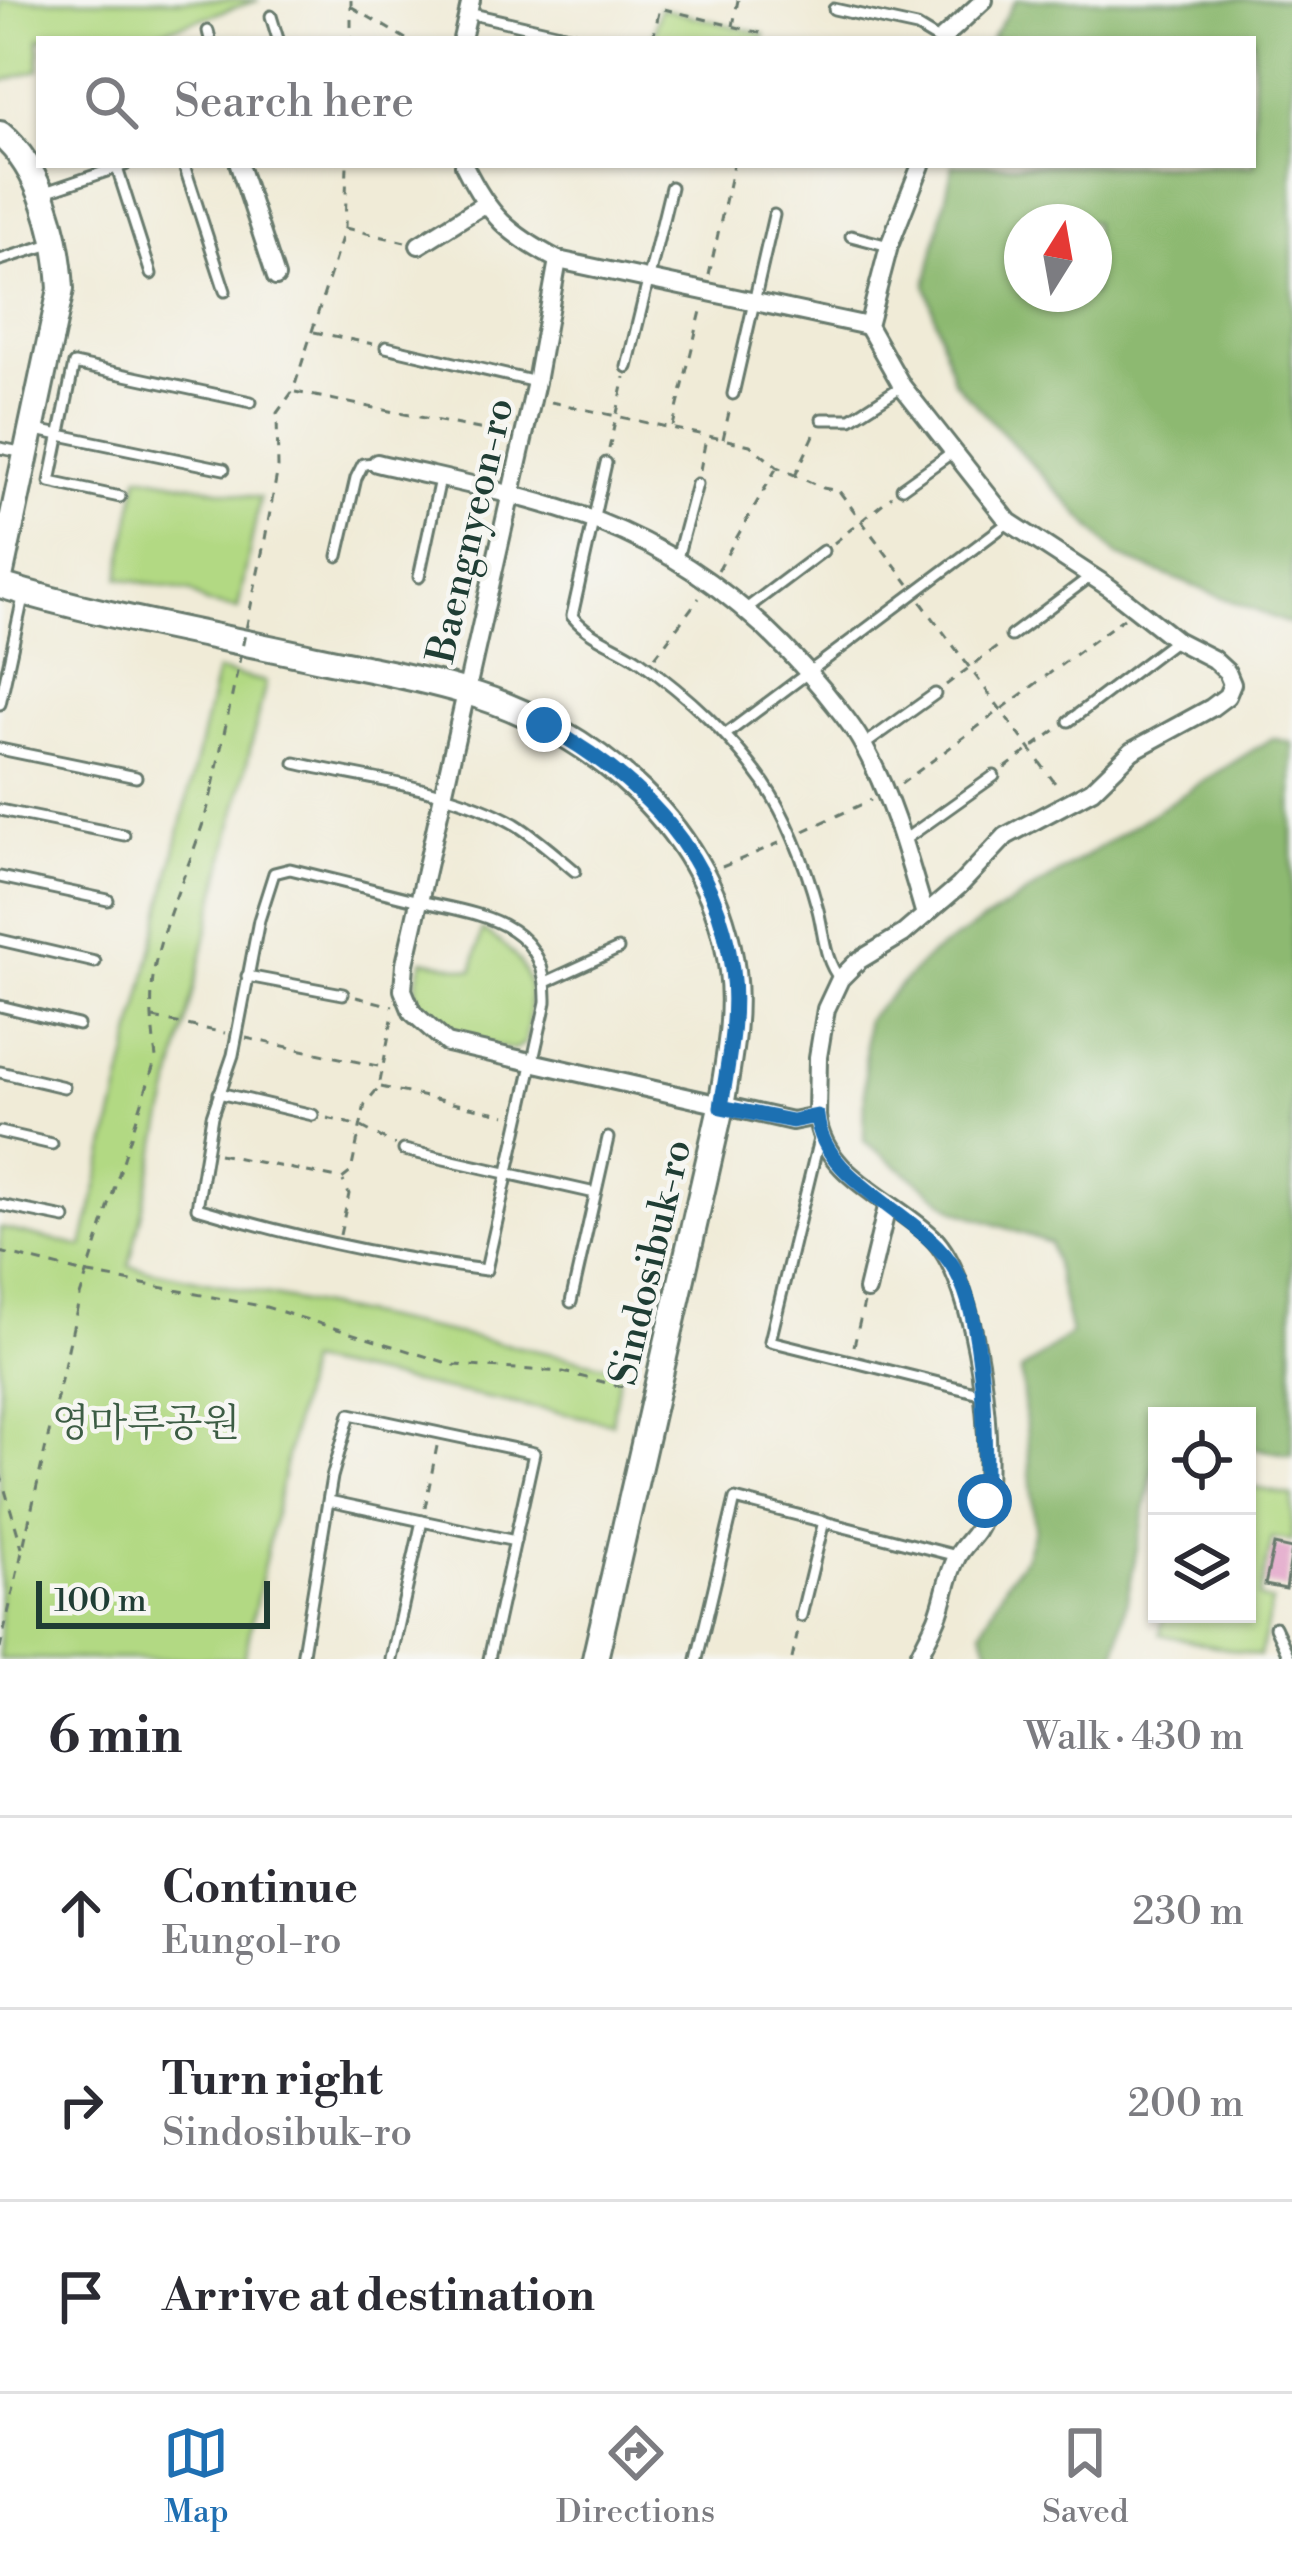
<!DOCTYPE html>
<html lang="en">
<head>
<meta charset="utf-8">
<style>
	body { margin:0; font-family:"Libre Bodoni","Noto Serif KR",serif; background:#f7f7f7; color:#2b2b33 }
	.controls { position:absolute; right:36px; bottom:36px; display:grid; overflow:hidden; border-radius:0px; box-shadow:0 3px 9px #0004 }
	.controls button { width:108px; height:108px; display:grid; place-items:center; padding:0; border:0; border-bottom:3px solid #e1e1e2; background:#fff; color:#2b2b33; font:60px sans-serif }
	.compass { position:absolute; left:1004px; top:204px; width:108px; height:108px; border-radius:50%; background:#fff; box-shadow:0 3px 9px #0004; rotate:11deg }
	.scale { position:absolute; left:36px; bottom:30px; width:234px; box-sizing:border-box; padding-left:12px; border:6px solid #1f3d34; border-top:0; font-size:33px; line-height:42px; white-space:nowrap; color:#1f3d34; -webkit-text-stroke:9px #f6f6f2; paint-order:stroke }
	.stop { position:absolute; width:36px; height:36px; margin:-27px; border:9px solid #1f6fb2; border-radius:50%; background:#fff }
	.stop.end { background:#1f6fb2; border-color:#fff; box-shadow:0 3px 12px #0008 }
	.list { margin:0; padding:0; list-style:none }
	h2 { display:flex; justify-content:space-between; align-items:center; height:156px; margin:0; padding:0 48px; font-size:51px }
	h2 small { font-size:39px; font-weight:400; color:#7c7c81 }
	.list li { display:grid; grid-template-columns:78px 1fr auto; gap:36px; align-items:center; box-sizing:border-box; height:192px; padding:0 48px; border-top:3px solid #e1e1e2 }
	.list b { display:block; font-size:45px; white-space:nowrap }
	.list p { margin:0; font-size:39px; white-space:nowrap; color:#7c7c81 }
	.list em { font-size:39px; font-style:normal; color:#7c7c81 }
	.icon { flex:none; width:66px; height:66px; fill:none; stroke:currentColor; stroke-width:2; stroke-linecap:round; stroke-linejoin:round }
	.map { position:relative; flex:none; width:1292px; height:1659px; overflow:hidden }
	.search { position:absolute; background:#fff; box-shadow:0 3px 9px #0004; left:36px; right:36px; top:36px; height:132px; display:flex; align-items:center; gap:30px; box-sizing:border-box; padding:0 42px; border-radius:0px; color:#7c7c81; font-size:45px }
	.sheet { height:732px; background:#fff }
	nav { display:flex; justify-content:space-around; align-items:center; box-sizing:border-box; height:168px; border-top:3px solid #e1e1e2; background:#fff; font-size:33px; color:#7c7c81 }
	nav a { display:grid; justify-items:center; gap:6px }
	nav .on { color:#1f6fb2 }
	.map>svg:first-child { display:block }
</style>
</head>
<body>
<div class="map">
<svg width="1292" height="1659" viewBox="0 0 1292 1659">
	<rect width="100%" height="100%" fill="#f6f6f2"/>
	<filter id="ink" filterUnits="userSpaceOnUse"><feTurbulence type="fractalNoise" baseFrequency=".00833" numOctaves="2"/><feDisplacementMap in="SourceGraphic" scale="24" xChannelSelector="R" yChannelSelector="G"/><feConvolveMatrix kernelMatrix="1 2 1 2 8 2 1 2 1" color-interpolation-filters="sRGB"/></filter>
	<filter id="wash" filterUnits="userSpaceOnUse"><feTurbulence type="fractalNoise" baseFrequency=".004" numOctaves="4" result="noise"/><feDisplacementMap in="SourceGraphic" scale="48" xChannelSelector="R" yChannelSelector="G"/><feGaussianBlur stdDeviation="2.7" result="paint"/><feColorMatrix in="noise" values="0 0 0 0 0 0 0 0 0 0 0 0 0 0 0 0 0 1.4 0 .05"/><feComposite in="paint" operator="in"/></filter>
	<g filter="url(#wash)">
		<rect width="100%" height="100%" fill="#f0ebd7"/>
		<!-- green -->
		<g fill="#b2d983" stroke="#688b5c" stroke-width="3">
			<path d="M0 0H259L136 39H39V70L0 82Z"/>
			<path d="M660 8 764 34 763 39H653Z"/>
			<path d="M139 475 260 498 238 609 205 603 191 592 119 578Z"/>
			<path d="M217 671 266 682 129 1266 620 1368 612 1423 307 1362 244 1659H0V1228L83 1247Z"/>
			<path d="M482 930C533 961 535 987 525 1043L514 1050C484 1043 417 1032 416 990 415 981 421 969 423 960L473 970Z"/>
			<path d="M1247 1486 1292 1496V1541L1272 1538 1259 1598 1272 1602 1260 1656 1160 1634 1164 1614H1247Z"/>
		</g>
		<!-- forest -->
		<g fill="#8db971" stroke="#567b52" stroke-width="3" fill-rule="evenodd">
			<path d="M1016 0H1292V625L1118 556 953 380 926 285 953 165H1253V39H991ZM1022 222H1094V294H1022Z"/>
			<path d="M1272 738 1292 743V1455L1247 1447V1416H1157V1450L1115 1659H992L982 1630 1005 1584 1025 1558 1035 1528 1021 1371 1071 1334 1050 1243 957 1211 864 1141 866 1020 930 955Z"/>
		</g>
		<g id="blocks">
			<!-- building -->
			<path fill="#e19cc5" d="M1274 1545 1292 1549 1286 1589 1265 1585Z"/>
		</g>
	</g>
	<g filter="url(#ink)">
		<use href="#blocks" fill-opacity="0" stroke="#687a6d" stroke-width="3"/>
		<g fill="none" stroke-linecap="round" stroke-linejoin="round">
			<!-- lane casing -->
			<g stroke="#687a6d" stroke-width="15">
				<g id="lane">
					<path d="M834 9 917 27 937 39"/>
					<path d="M468 13 582 39"/>
					<path d="M271 16 278 39"/>
					<path d="M208 31 210 39"/>
					<path d="M116 165 151 274"/>
					<path d="M184 165 225 291"/>
					<path d="M45 192 125 165"/>
					<path d="M851 236 889 246"/>
					<path d="M0 260 54 243"/>
					<path d="M386 347 536 382"/>
					<path d="M627 367 671 187"/>
					<path d="M733 394 774 215"/>
					<path d="M822 419H851L902 386"/>
					<path d="M36 430 224 469"/>
					<path d="M0 448 25 453"/>
					<path d="M606 463 572 616C591 639 616 644 640 661 688 696 729 733 764 783 789 820 806 866 818 910 824 933 824 960 840 979"/>
					<path d="M902 488 954 451"/>
					<path d="M120 497 50 482 74 364 251 402"/>
					<path d="M338 556 356 478 363 464 377 463"/>
					<path d="M677 558 697 484"/>
					<path d="M419 577 440 479"/>
					<path d="M746 609 823 551"/>
					<path d="M1011 636 1091 576"/>
					<path d="M0 704 24 593"/>
					<path d="M1069 721 1176 640"/>
					<path d="M726 734 1009 522"/>
					<path d="M864 745 935 694"/>
					<path d="M0 749 136 777"/>
					<path d="M295 763C366 779 450 787 515 824 536 837 556 855 575 871"/>
					<path d="M0 810 124 835"/>
					<path d="M904 840 994 776"/>
					<path d="M290 869C330 879 370 889 411 899 472 914 548 917 546 1002L486 1270C389 1258 291 1236 197 1208L212 1116 233 1055 259 920 274 873Z"/>
					<path d="M0 877 108 900"/>
					<path d="M0 940 95 962"/>
					<path d="M247 976 343 994"/>
					<path d="M546 982 618 949"/>
					<path d="M0 1006 78 1025"/>
					<path d="M0 1072 64 1087"/>
					<path d="M219 1093 313 1115"/>
					<path d="M0 1132 52 1144"/>
					<path d="M819 1139 770 1341 983 1394"/>
					<path d="M404 1150 595 1193"/>
					<path d="M0 1205 65 1218"/>
					<path d="M571 1302 608 1138"/>
					<path d="M329 1501 515 1541"/>
					<path d="M801 1616 824 1521"/>
					<path d="M1275 1627 1290 1659"/>
					<path d="M302 1659 332 1477 350 1414 534 1453 489 1659"/>
					<path d="M391 1659 422 1521"/>
					<path d="M697 1659 735 1499 957 1556"/>
				</g>
			</g>
			<!-- street casing -->
			<g stroke="#687a6d" stroke-width="22">
				<g id="street">
					<path d="M462 39 471 0"/>
					<path d="M942 39 984 0"/>
					<path d="M239 165 276 277"/>
					<path d="M464 165C489 216 508 234 558 260L536 382 405 964 403 990 412 1012 447 1043 792 1121 817 1116C822 1175 894 1200 932 1237 979 1282 998 1458 982 1519 978 1535 964 1543 957 1557 947 1575 945 1599 937 1618 931 1632 923 1646 917 1659"/>
					<path d="M419 245 483 205"/>
					<path d="M558 260 868 326"/>
					<path d="M377 463C451 481 527 495 599 522 690 557 762 616 824 691 837 708 852 724 862 743 892 797 908 857 925 915"/>
					<path d="M817 1116 818 1057 826 1009 840 979 858 961 903 934 959 886 1006 836 1092 790 1132 751 1211 708 1227 696 1232 684 1227 672 1213 659 1176 640 1110 588 1009 522 902 386 868 326 889 246 921 165"/>
					<path d="M867 1290 887 1207"/>
				</g>
			</g>
			<!-- secondary casing -->
			<g stroke="#687a6d" stroke-width="30">
				<g id="secondary">
					<path d="M0 134C42 169 58 236 61 289L0 577"/>
					<path d="M0 585C104 617 214 635 321 659 368 669 417 677 463 691 593 728 715 830 732 971 738 1016 728 1062 721 1107L595 1659"/>
				</g>
			</g>
			<!-- path -->
			<g stroke="#687a6d" stroke-width="3" stroke-dasharray="9 9" stroke-linecap="butt">
				<path d="M351 0V39"/>
				<path d="M352 7 406 39"/>
				<path d="M733 26 738 0"/>
				<path d="M653 39 660 8 764 34 763 39"/>
				<path d="M345 228 405 242"/>
				<path d="M709 275 733 165"/>
				<path d="M314 332 373 344"/>
				<path d="M295 392 509 435"/>
				<path d="M551 402 750 445 777 467 823 488 839 491 909 584"/>
				<path d="M673 426 702 307"/>
				<path d="M723 439 730 408"/>
				<path d="M609 449 625 377"/>
				<path d="M700 470 706 438"/>
				<path d="M795 476 816 431"/>
				<path d="M265 539 278 468 277 413 293 391 345 228 347 165"/>
				<path d="M834 543 892 496"/>
				<path d="M718 570 776 469"/>
				<path d="M921 602 1058 787"/>
				<path d="M655 657 699 598"/>
				<path d="M946 685 1001 644"/>
				<path d="M1005 768 1060 727"/>
				<path d="M901 784 1124 618"/>
				<path d="M804 831 871 800"/>
				<path d="M722 867 779 843"/>
				<path d="M356 997 393 1006"/>
				<path d="M153 1018 225 1033"/>
				<path d="M246 1038 382 1067"/>
				<path d="M381 1087 506 1115"/>
				<path d="M327 1118 360 1126 395 1145"/>
				<path d="M219 1154 342 1179 351 1172 365 1104 379 1087 393 1014"/>
				<path d="M340 1235 349 1194 343 1181"/>
				<path d="M0 1252 89 1274 266 1307 454 1365 563 1372 623 1387"/>
				<path d="M854 1346 864 1303"/>
				<path d="M0 1473 22 1548"/>
				<path d="M425 1508 437 1446"/>
				<path d="M0 1649 80 1296 156 1058C152 1027 149 996 155 965 168 903 200 848 213 786"/>
				<path d="M792 1659 799 1626"/>
			</g>
			<!-- lane -->
			<use href="#lane" stroke="#fff" stroke-width="9"/>
			<!-- street -->
			<use href="#street" stroke="#fff" stroke-width="16"/>
			<!-- secondary -->
			<use href="#secondary" stroke="#fff" stroke-width="24"/>
			<!-- path-bridge -->
			<path stroke="#687a6d" stroke-width="3" stroke-dasharray="9 9" stroke-linecap="butt" d="M213 786 265 539"/>
		</g>
	</g>
	<g fill="none" stroke-linecap="round" stroke-linejoin="round" filter="url(#ink)">
		<!-- route -->
		<path stroke="#1f6fb2" stroke-width="15" d="M544 725C642 779 717 855 732 970 738 1015 728 1062 721 1107L792 1121 817 1116C823 1184 923 1213 956 1271 986 1323 985 1440 985 1501"/>
	</g>
	<g text-anchor="middle" stroke-width="9" stroke-linejoin="round" paint-order="stroke">
		<!-- street labels -->
		<g font-size="39" fill="#1f3d34" stroke="#f6f6f2">
			<text transform="translate(469 530) rotate(-77)" y="14">Baengnyeon-ro</text>
			<text transform="translate(649 1262) rotate(-77)" y="14">Sindosibuk-ro</text>
		</g>
		<!-- park labels -->
		<g font-size="39" fill="#3c5c44" stroke="#f6f6f2">
			<text x="146" y="1436">영마루공원</text>
		</g>
	</g>
</svg>
<div class="controls">
<button><svg class="icon" aria-label="locate" viewBox="0 0 24 24"><circle cx="12" cy="12" r="6"/><path d="M12 2v4M12 18v4M2 12h4M18 12h4"/></svg></button>
<button><svg class="icon" aria-label="layers" viewBox="0 0 24 24"><path d="M12 4l9 5-9 5-9-5zM3 14l9 5 9-5"/></svg></button>
</div>
<svg class="compass" viewBox="-18 -18 36 36"><path d="M0-13l5 13h-10z" fill="#e53935"/><path d="M0 13l5-13h-10z" fill="#7c7c81"/></svg>
<div class="scale">100 m</div>
<div class="stop" style="left:985px;top:1501px"></div>
<div class="stop end" style="left:544px;top:725px"></div>
<div class="search"><svg class="icon" aria-label="search" viewBox="0 0 24 24"><circle cx="10" cy="10" r="6"/><path d="M15 15l6 6"/></svg>Search here</div>
</div>
<section class="sheet">
<h2>6 min<small>Walk · 430 m</small></h2>
<ul class="list">
<li><svg class="icon" aria-label="ahead" viewBox="0 0 24 24"><path d="M12 20V5M6 11l6-6 6 6"/></svg><div><b>Continue</b><p>Eungol-ro</p></div><em>230 m</em></li>
<li><svg class="icon" aria-label="right" viewBox="0 0 24 24"><path d="M7 20v-9h11M14 6l5 5-5 5"/></svg><div><b>Turn right</b><p>Sindosibuk-ro</p></div><em>200 m</em></li>
<li><svg class="icon" aria-label="arrive" viewBox="0 0 24 24"><path d="M6 21V4h12l-3 4 3 4H6"/></svg><div><b>Arrive at destination</b></div></li>
</ul>
</section>
<nav>
<a class="on"><svg class="icon" aria-label="map" viewBox="0 0 24 24"><path d="M3 6l6-2 6 2 6-2v14l-6 2-6-2-6 2zM9 4v14M15 6v14"/></svg>Map</a>
<a><svg class="icon" aria-label="directions" viewBox="0 0 24 24"><path d="M12 3l9 9-9 9-9-9zM9 14v-3h6M13 9l2 2-2 2"/></svg>Directions</a>
<a><svg class="icon" aria-label="saved" viewBox="0 0 24 24"><path d="M7 4h10v16l-5-4-5 4z"/></svg>Saved</a>
</nav>
</body>
</html>
